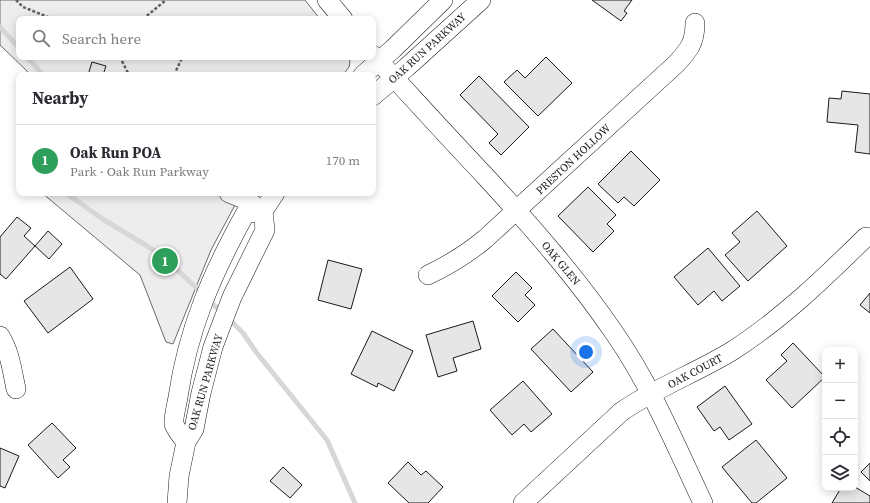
<!DOCTYPE html>
<html lang="en">
<head>
<meta charset="utf-8">
<style>
	body { margin:0; font-family:"Source Serif 4",serif; background:#f7f7f7; color:#2b2b33 }
	.controls { position:absolute; right:12px; bottom:12px; display:grid; overflow:hidden; border-radius:8px; box-shadow:0 2px 10px #0003 }
	.controls button { width:36px; height:36px; display:grid; place-items:center; padding:0; border:0; border-bottom:1px solid #e1e1e2; background:#fff; color:#2b2b33; font:20px sans-serif }
	.you { position:absolute; left:586px; top:352px; width:14px; height:14px; margin:-10px; border:3px solid #fff; border-radius:50%; background:#1a73e8; box-shadow:0 0 0 6px #1a73e833 }
	.badge { display:grid; place-items:center; width:26px; height:26px; border-radius:50%; background:#1a73e8; color:#fff; font-size:13px; font-weight:700 }
	.pin { position:absolute; translate:-50% -50%; border:2px solid #fff; box-shadow:0 1px 4px #0006 }
	.list { margin:0; padding:0; list-style:none }
	h2 { display:flex; justify-content:space-between; align-items:center; height:52px; margin:0; padding:0 16px; font-size:17px }
	h2 small { font-size:13px; font-weight:400; color:#7c7c81 }
	.list li { display:grid; grid-template-columns:26px 1fr auto; gap:12px; align-items:center; box-sizing:border-box; height:72px; padding:0 16px; border-top:1px solid #e1e1e2 }
	.list b { display:block; font-size:15px; white-space:nowrap }
	.list p { margin:0; font-size:13px; white-space:nowrap; color:#7c7c81 }
	.list em { font-size:13px; font-style:normal; color:#7c7c81 }
	.icon { flex:none; width:22px; height:22px; fill:none; stroke:currentColor; stroke-width:2; stroke-linecap:round; stroke-linejoin:round }
	.map { position:relative; flex:none; width:870px; height:503px; overflow:hidden }
	.search { position:absolute; background:#fff; box-shadow:0 2px 10px #0003; left:16px; top:16px; width:360px; height:44px; display:flex; align-items:center; gap:10px; box-sizing:border-box; padding:0 14px; border-radius:8px; color:#7c7c81; font-size:15px }
	.panel { position:absolute; background:#fff; box-shadow:0 2px 10px #0003; left:16px; top:72px; width:360px; height:124px; border-radius:8px }
	.map>svg:first-child { display:block }
</style>
</head>
<body>
<div class="map">
<svg width="870" height="503" viewBox="0 0 870 503">
	<rect width="100%" height="100%" fill="#fff"/>
	<!-- built -->
	<g fill="#ededed" stroke="#6a6a6a">
		<path d="M0 0H305L320 19H19V57H348L350 61 349 67 343 75H28L27 71 0 45Z"/>
		<path d="M42 193H243L234 207 211 250 173 344 166 342 140 275Z"/>
	</g>
	<g fill="none" stroke-linecap="round" stroke-linejoin="round">
		<!-- stream -->
		<g stroke="#d7d7d7" stroke-width="5">
			<path d="M0 27 19 48"/>
			<path d="M27 57 43 75"/>
			<path d="M66 193 101 218 160 254 203 294"/>
			<path d="M208 300 222 312"/>
			<path d="M229 319 243 333 256 352 327 440 355 503"/>
		</g>
	</g>
	<!-- building -->
	<g fill="#e6e6e6" stroke="#1a1a1a">
		<path d="M592 0H632L624 11 627 13 621 21Z"/>
		<path d="M546 57 572 83 538 116 504 82 517 70 525 78Z"/>
		<path d="M92 62 106 66 103 75H88Z"/>
		<path d="M479 76 529 127 501 155 489 143 498 134 460 95Z"/>
		<path d="M842 91 870 94V154L855 152 858 125 827 122 829 98 841 99Z"/>
		<path d="M631 151 660 180 634 206 624 197 618 203 598 184Z"/>
		<path d="M588 187 616 215 607 224 614 231 593 252 558 216Z"/>
		<path d="M757 211 787 246 748 281 725 255 740 242 732 233Z"/>
		<path d="M17 217 31 228 24 236 35 246 48 231 62 244 49 259 35 246 6 279 0 274V237Z"/>
		<path d="M708 248 740 286 722 301 714 291 698 305 674 277Z"/>
		<path d="M328 260 362 269 351 309 318 300Z"/>
		<path d="M70 267 93 299 48 333 24 301Z"/>
		<path d="M516 272 532 288 525 295 535 305 518 322 492 296Z"/>
		<path d="M870 293V313L860 305Z"/>
		<path d="M473 321 481 349 453 358 457 371 438 377 426 335Z"/>
		<path d="M553 329 593 372 571 392 531 349Z"/>
		<path d="M372 331 413 351 394 391 378 383 377 387 351 374Z"/>
		<path d="M793 343 825 377 792 408 766 380 787 361 781 355Z"/>
		<path d="M523 381 552 414 531 432 524 424 512 435 490 410Z"/>
		<path d="M725 386 752 424 729 440 720 427 714 431 697 407Z"/>
		<path d="M52 423 76 448 63 460 70 467 58 478 28 445Z"/>
		<path d="M756 440 787 478 756 503H752L722 467Z"/>
		<path d="M0 448 19 456 5 488 0 486Z"/>
		<path d="M408 462 421 475 426 471 443 487 428 503H409L388 483Z"/>
		<path d="M870 463V481L861 472Z"/>
		<path d="M283 467 302 485 290 498 270 481Z"/>
		<path d="M855 487 870 496V503H832L841 488Z"/>
	</g>
	<g fill="none" stroke-linecap="round" stroke-linejoin="round">
		<!-- minor casing -->
		<g stroke="#1a1a1a" stroke-width="20">
			<g id="minor">
				<path d="M327 0 343 19"/>
				<path d="M373 55C411 96 448 137 486 177 532 227 577 278 615 334 651 386 676 446 703 503"/>
				<path d="M363 75 393 49 443 0"/>
				<path d="M373 96 407 67 481 0"/>
				<path d="M229 193 244 199 263 211"/>
				<path d="M428 275C449 265 467 254 485 239L676 64C689 50 695 43 695 23"/>
				<path d="M0 336C10 352 12 370 16 389"/>
				<path d="M186 442C182 437 176 430 174 424 173 418 177 404 178 397 188 329 212 274 245 214L263 211"/>
				<path d="M177 503 179 476 186 442 194 429 201 393 213 347 232 297 265 230 263 211 275 193"/>
				<path d="M523 503 621 412C655 388 696 373 732 351 782 319 824 278 866 237"/>
			</g>
		</g>
		<!-- path -->
		<g stroke="#5f5f5f" stroke-width="2.5" stroke-dasharray="3 2" stroke-linecap="butt">
			<path d="M16 0 23 7 53 19"/>
			<path d="M143 19 166 0"/>
			<path d="M119 57 123 63 129 75"/>
			<path d="M174 75 182 58"/>
		</g>
		<!-- minor -->
		<use href="#minor" stroke="#fff" stroke-width="19"/>
	</g>
	<g text-anchor="middle" stroke-width="3" stroke-linejoin="round" paint-order="stroke">
		<!-- street labels -->
		<g font-size="11" fill="#1a1a1a" stroke="#fff">
			<text transform="translate(427 48) rotate(-42)" y="4">OAK RUN PARKWAY</text>
			<text transform="translate(573 159) rotate(-43)" y="4">PRESTON HOLLOW</text>
			<text transform="translate(561 263) rotate(50)" y="4">OAK GLEN</text>
			<text transform="translate(695 371) rotate(-28)" y="4">OAK COURT</text>
			<text transform="translate(205 382) rotate(-74)" y="4">OAK RUN PARKWAY</text>
		</g>
	</g>
</svg>
<div class="controls">
<button>+</button>
<button>−</button>
<button><svg class="icon" aria-label="locate" viewBox="0 0 24 24"><circle cx="12" cy="12" r="6"/><path d="M12 2v4M12 18v4M2 12h4M18 12h4"/></svg></button>
<button><svg class="icon" aria-label="layers" viewBox="0 0 24 24"><path d="M12 4l9 5-9 5-9-5zM3 14l9 5 9-5"/></svg></button>
</div>
<div class="you"></div>
<div class="pin badge" style="left:165px;top:261px;background:#2e9e5b">1</div>
<div class="search"><svg class="icon" aria-label="search" viewBox="0 0 24 24"><circle cx="10" cy="10" r="6"/><path d="M15 15l6 6"/></svg>Search here</div>
<section class="panel">
<h2>Nearby<small></small></h2>
<ul class="list">
<li><span class="badge" style="background:#2e9e5b">1</span><div><b>Oak Run POA</b><p>Park · Oak Run Parkway</p></div><em>170 m</em></li>
</ul>
</section>
</div>
</body>
</html>
